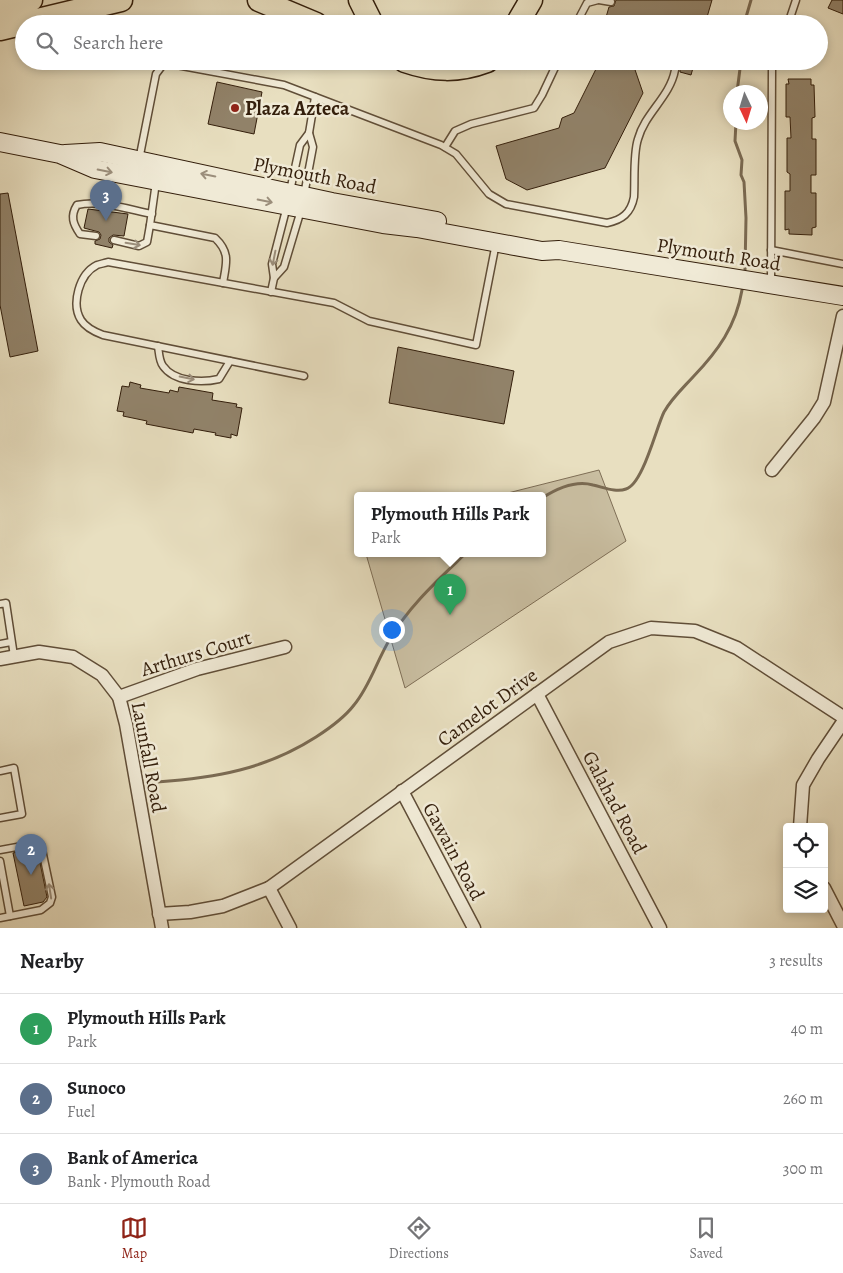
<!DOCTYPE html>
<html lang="en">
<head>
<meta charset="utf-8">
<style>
	body { margin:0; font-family:Alegreya,serif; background:#f6f6f6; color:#202124 }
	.controls { position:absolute; right:15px; bottom:15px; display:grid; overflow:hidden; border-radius:5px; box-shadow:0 2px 8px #0003 }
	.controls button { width:45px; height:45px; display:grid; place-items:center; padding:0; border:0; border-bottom:1px solid #e0e0e0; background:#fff; color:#202124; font:25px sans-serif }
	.compass { position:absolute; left:723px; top:85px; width:45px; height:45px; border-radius:50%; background:#fff; box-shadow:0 2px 8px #0003; rotate:176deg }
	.you { position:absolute; left:391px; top:629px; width:18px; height:18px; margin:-12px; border:4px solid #fff; border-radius:50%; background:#1a73e8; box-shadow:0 0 0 8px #1a73e833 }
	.badge { display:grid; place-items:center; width:32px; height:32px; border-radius:50%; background:#8f2418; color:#fff; font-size:16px; font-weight:700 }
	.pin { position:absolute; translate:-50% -41px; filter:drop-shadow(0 1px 2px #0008) }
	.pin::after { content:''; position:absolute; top:26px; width:18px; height:15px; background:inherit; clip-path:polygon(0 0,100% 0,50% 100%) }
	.popup { position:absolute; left:354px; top:492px; width:192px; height:65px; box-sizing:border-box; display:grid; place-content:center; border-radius:5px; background:#fff; filter:drop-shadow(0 1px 4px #0005); font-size:16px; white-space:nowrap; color:#757577 }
	.popup b { font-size:19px; color:#202124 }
	.popup::after { content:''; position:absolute; left:50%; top:100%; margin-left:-10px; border:10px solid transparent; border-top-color:#fff }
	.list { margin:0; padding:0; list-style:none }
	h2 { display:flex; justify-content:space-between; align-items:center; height:65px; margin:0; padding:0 20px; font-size:21px }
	h2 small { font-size:16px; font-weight:400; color:#757577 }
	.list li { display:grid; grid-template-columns:32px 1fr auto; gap:15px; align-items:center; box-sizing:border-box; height:70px; padding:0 20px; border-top:1px solid #e0e0e0 }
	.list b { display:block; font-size:19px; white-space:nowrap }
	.list p { margin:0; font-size:16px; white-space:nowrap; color:#757577 }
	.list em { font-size:16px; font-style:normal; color:#757577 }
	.icon { flex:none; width:28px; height:28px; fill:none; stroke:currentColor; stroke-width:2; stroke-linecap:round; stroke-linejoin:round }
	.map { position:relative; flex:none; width:843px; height:928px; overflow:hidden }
	.search { position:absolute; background:#fff; box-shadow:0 2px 8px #0003; left:15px; right:15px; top:15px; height:55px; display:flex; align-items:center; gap:12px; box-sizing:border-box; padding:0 18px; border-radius:28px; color:#757577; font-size:19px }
	.sheet { height:275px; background:#fff }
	nav { display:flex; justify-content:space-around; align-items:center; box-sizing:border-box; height:70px; border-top:1px solid #e0e0e0; background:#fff; font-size:14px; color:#757577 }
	nav a { display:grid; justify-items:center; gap:2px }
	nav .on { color:#8f2418 }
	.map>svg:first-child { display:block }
</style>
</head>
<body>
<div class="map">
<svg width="843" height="928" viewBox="0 0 843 928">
	<rect width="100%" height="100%" fill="#e8dfc0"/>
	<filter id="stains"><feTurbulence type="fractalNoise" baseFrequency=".004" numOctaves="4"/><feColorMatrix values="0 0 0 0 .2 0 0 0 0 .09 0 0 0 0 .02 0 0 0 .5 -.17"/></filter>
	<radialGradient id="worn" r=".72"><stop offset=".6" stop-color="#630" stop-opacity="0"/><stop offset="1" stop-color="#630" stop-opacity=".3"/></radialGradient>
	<!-- green -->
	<path fill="#c9bea1" stroke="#7e6e56" d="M599 470 626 541 405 688 366 554H542V496H496Z"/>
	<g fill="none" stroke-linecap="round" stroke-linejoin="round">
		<!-- stream -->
		<g stroke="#7a6a52" stroke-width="3">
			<path d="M744 24 751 0"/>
			<path d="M737 92 741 61"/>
			<path d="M736 122 735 141 742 160 741 175 744 182 746 218 745 270"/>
			<path d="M542 498C556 489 576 480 593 485 603 487 616 493 626 489 643 484 656 428 664 412 672 398 682 389 693 377 718 351 736 326 742 290"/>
			<path d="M157 782C216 778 266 769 316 737 330 728 344 718 354 705 370 686 377 660 390 639 409 606 438 580 465 554"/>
		</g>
	</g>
	<!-- building -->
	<g fill="#918269" stroke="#331e0b">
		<path d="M616 0H712L705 24H604L609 7 614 6Z"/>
		<path d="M832 0H843V14L828 8Z"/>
		<path d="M600 61H632L643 93 605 168 527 190 506 179 496 146 559 128 562 118 574 113Z"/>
		<path d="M652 61H695L691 75 680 72V68L677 65H673L670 69 652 64Z"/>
		<path d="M788 79H811V85H814L815 117 812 118V139H816V175H811V193H816V227L812 228V235L789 234V229L785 230V191H790V174L787 172V138H791L790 117H786V84H789Z"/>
		<path d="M217 82 262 92 254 134 208 124Z"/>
		<path d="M8 193 38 351 10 357 0 305V194Z"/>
		<path d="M88 209 128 214 124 236 113 235 109 238V242L113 245 112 248 95 244V241L100 239 101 235 99 232 84 228Z"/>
		<path d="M398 347 514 371 504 424 389 403Z"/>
		<path d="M130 382 141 385 140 388 169 393 170 390 178 392 179 387 213 393 212 400 237 404 236 407 242 408 237 436 231 434V438L215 435 216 433 194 429 193 433 146 424 147 421 123 416 124 412 117 411 122 386 129 387Z"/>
		<path d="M37 848 47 897 43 902 24 906 13 853Z"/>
	</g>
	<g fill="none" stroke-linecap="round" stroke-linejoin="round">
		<!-- service casing -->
		<g stroke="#604e38" stroke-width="9">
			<g id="service">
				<path d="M599 0 611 2"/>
				<path d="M576 24 587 3 598 0"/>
				<path d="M788 24 796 0"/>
				<path d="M445 147 455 131 471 124 534 108 542 95 558 61"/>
				<path d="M139 160 156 74 162 66 171 64 284 85 441 145 456 154 489 194 506 204 607 223C622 220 631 213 634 197 635 180 633 154 638 139 645 113 670 97 675 70"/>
				<path d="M156 182 150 225 215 238C231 253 226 264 223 283"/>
				<path d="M290 191 300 145 309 133 315 97"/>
				<path d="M304 195 313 147 309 133"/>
				<path d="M96 236 80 234C73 224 70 216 77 205 101 200 127 209 152 214"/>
				<path d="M114 240 139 246 147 242 150 225"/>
				<path d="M771 250 843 264"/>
				<path d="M274 278 284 267 301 210"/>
				<path d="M771 283 772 69 775 61"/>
				<path d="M271 292 274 278 272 264 287 206"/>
				<path d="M158 346C159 352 159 361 163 366 174 382 202 383 219 379L230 361"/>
				<path d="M304 376 103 335C95 332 86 328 81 320 71 304 79 274 97 265 100 264 105 263 108 262L334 303 369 321 476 345 496 243"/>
				<path d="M0 604 6 603 14 656"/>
				<path d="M0 644 11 642"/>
				<path d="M0 771 14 768 22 814 0 818"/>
				<path d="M0 850 39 843 41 845 52 897 50 903 41 910 0 918"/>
				<path d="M0 861 10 916"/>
			</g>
		</g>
		<!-- minor casing -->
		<g stroke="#604e38" stroke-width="15">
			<g id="minor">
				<path d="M772 470 814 418 824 402 843 316"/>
				<path d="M0 659 39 652 73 657 102 675 119 697 126 724 162 928"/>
				<path d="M537 694 660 928"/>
				<path d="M119 697 197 669 285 647"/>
				<path d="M402 791 474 928"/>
				<path d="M800 827 803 785 818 759 843 722"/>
				<path d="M269 888 290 928"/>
				<path d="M824 888 843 925"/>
				<path d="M159 914 190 912 223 906 269 888 609 642 651 628 695 631 737 648 843 717"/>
			</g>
		</g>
		<!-- secondary casing -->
		<g stroke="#331e0b" stroke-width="20">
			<g id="secondary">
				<path d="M0 142 60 154 95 169 383 224 417 228 542 251 559 250 843 296"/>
				<path d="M65 154 100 152 332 202 437 221"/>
			</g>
		</g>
		<!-- motorway casing -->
		<g stroke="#331e0b" stroke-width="25">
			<g id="motorway">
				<path d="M259 0 316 24"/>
				<path d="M360 0 372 24"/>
				<path d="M0 9 31 0"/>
				<path d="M517 24 531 0"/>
				<path d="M0 29 121 0"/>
				<path d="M405 61C434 71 458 72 487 61"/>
			</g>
		</g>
		<!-- service -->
		<use href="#service" stroke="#f0ead6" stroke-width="6"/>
		<!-- minor -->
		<use href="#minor" stroke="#f0ead6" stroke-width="12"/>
		<!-- secondary -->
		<use href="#secondary" stroke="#f0ead6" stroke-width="18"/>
		<!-- motorway -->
		<use href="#motorway" stroke="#e8dfc0" stroke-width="22"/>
	</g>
	<!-- one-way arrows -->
	<defs><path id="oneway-shaft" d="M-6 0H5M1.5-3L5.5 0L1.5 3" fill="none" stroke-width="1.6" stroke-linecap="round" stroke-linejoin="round" transform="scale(1.25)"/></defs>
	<g stroke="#9b8e7b">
		<use href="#oneway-shaft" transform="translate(105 171) rotate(11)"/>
		<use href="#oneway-shaft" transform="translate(208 175) rotate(-169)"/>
		<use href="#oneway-shaft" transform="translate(265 201) rotate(11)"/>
		<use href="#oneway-shaft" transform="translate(133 244) rotate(9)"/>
		<use href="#oneway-shaft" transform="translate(274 258) rotate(101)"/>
		<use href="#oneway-shaft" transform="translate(187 378) rotate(11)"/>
		<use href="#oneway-shaft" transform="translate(50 891) rotate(-99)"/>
	</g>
	<!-- markers -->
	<circle fill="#8f2418" stroke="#f0ead6" stroke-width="2" cx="235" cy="108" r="5"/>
	<g text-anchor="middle" stroke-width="5" stroke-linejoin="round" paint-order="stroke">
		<!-- poi labels -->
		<g font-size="20" font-weight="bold" fill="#331e0b" stroke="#f0ead6" text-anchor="start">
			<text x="245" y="115">Plaza Azteca</text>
		</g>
		<!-- street labels -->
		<g font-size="20" fill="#331e0b" stroke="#f0ead6">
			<text transform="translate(315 175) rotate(11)" y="7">Plymouth Road</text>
			<text transform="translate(719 254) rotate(9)" y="7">Plymouth Road</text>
			<text transform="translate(196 653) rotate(-17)" y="7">Arthurs Court</text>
			<text transform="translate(487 707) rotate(-36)" y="7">Camelot Drive</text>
			<text transform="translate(149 757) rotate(79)" y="7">Launfall Road</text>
			<text transform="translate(615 802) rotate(62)" y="7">Galahad Road</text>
			<text transform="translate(454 851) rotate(62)" y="7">Gawain Road</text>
		</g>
	</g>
	<rect width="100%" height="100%" filter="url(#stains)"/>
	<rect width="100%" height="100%" fill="url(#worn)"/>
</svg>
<div class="controls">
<button><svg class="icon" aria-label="locate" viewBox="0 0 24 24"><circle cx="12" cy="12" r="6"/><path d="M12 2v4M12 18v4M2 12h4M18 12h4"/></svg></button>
<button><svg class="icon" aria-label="layers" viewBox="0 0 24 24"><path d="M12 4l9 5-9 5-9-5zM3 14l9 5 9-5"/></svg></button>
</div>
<svg class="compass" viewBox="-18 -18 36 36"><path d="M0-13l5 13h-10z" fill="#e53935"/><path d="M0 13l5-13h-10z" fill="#757577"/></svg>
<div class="you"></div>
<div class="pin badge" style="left:450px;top:615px;background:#2e9e5b">1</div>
<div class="popup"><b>Plymouth Hills Park</b>Park</div>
<div class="pin badge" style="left:31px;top:875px;background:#5c6f8a">2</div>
<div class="pin badge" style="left:106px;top:221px;background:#5c6f8a">3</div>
<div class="search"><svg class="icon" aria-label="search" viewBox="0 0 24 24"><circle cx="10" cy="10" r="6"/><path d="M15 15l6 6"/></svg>Search here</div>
</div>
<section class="sheet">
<h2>Nearby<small>3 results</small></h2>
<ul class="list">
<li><span class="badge" style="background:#2e9e5b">1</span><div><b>Plymouth Hills Park</b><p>Park</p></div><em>40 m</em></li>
<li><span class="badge" style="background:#5c6f8a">2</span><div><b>Sunoco</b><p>Fuel</p></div><em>260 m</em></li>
<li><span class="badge" style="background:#5c6f8a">3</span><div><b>Bank of America</b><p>Bank · Plymouth Road</p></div><em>300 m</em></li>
</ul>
</section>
<nav>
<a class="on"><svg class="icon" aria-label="map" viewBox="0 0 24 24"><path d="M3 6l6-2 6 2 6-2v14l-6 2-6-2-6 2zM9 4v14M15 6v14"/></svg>Map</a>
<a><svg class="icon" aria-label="directions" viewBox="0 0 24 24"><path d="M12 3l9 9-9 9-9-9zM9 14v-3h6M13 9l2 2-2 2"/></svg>Directions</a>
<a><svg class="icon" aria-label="saved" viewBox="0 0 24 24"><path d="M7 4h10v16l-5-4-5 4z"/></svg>Saved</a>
</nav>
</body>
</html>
